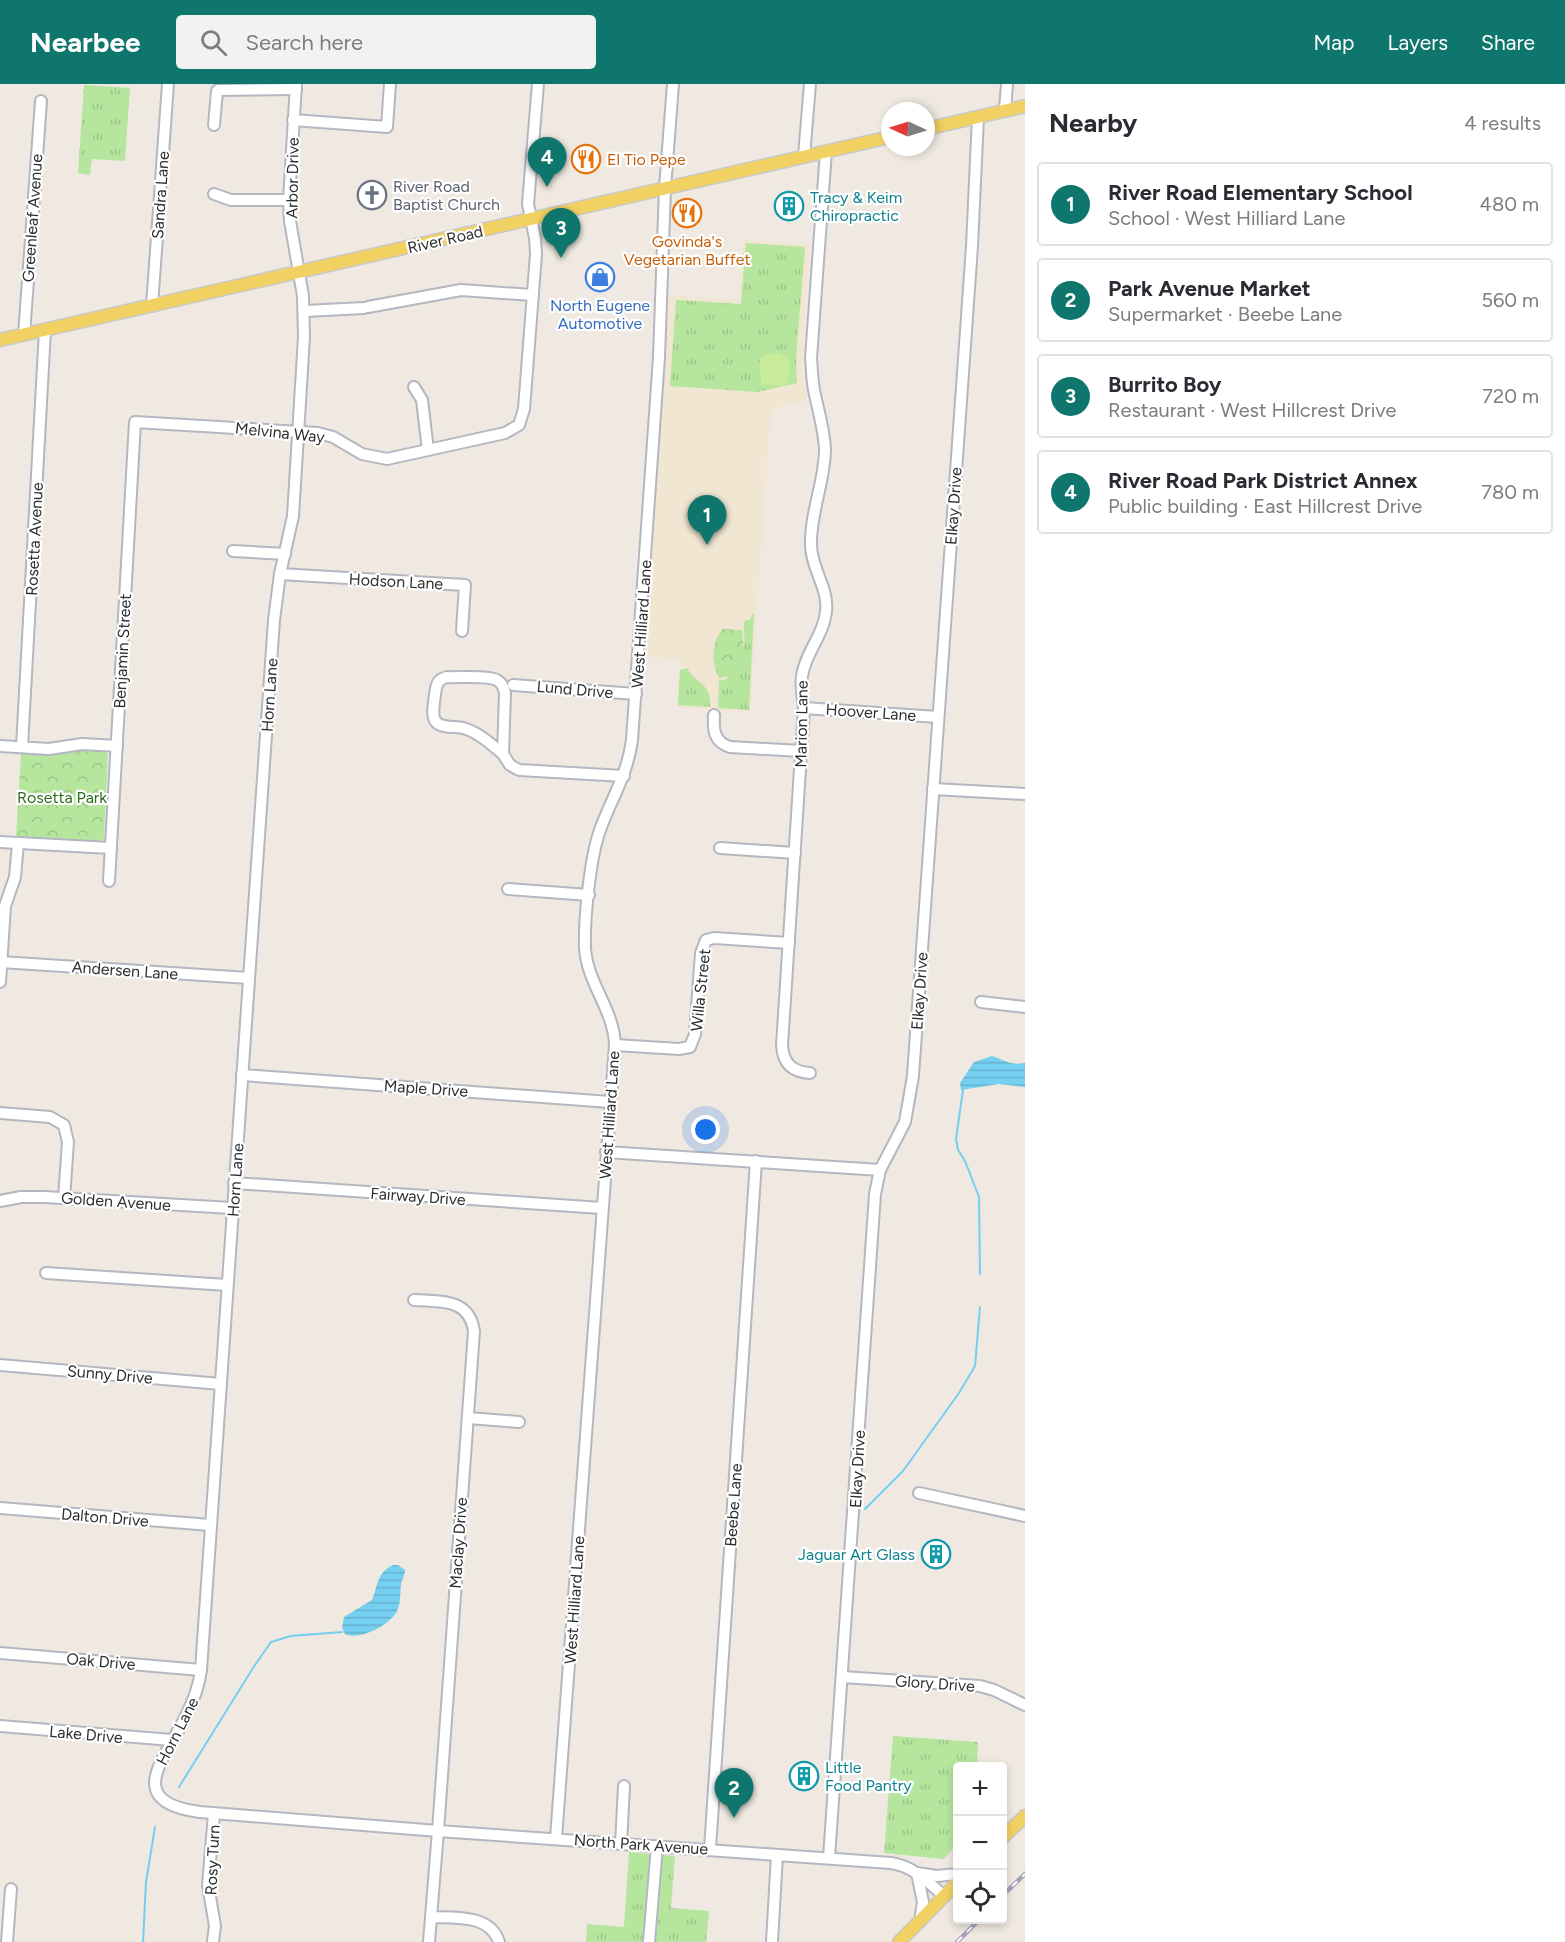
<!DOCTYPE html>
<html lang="en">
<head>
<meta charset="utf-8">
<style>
	body { margin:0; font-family:Figtree,sans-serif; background:#f2f2f3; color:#2b2b33 }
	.controls { position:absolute; right:18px; bottom:18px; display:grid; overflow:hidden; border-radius:6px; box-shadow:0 3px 9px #0003 }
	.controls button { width:54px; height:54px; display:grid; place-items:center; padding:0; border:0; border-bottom:2px solid #e1e1e2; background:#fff; color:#2b2b33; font:30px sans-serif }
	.compass { position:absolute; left:881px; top:18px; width:54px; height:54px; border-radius:50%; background:#fff; box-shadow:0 3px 9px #0003; rotate:274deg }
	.you { position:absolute; left:706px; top:1046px; width:21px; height:21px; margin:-15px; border:4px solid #fff; border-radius:50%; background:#1a73e8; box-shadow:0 0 0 9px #1a73e833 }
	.badge { display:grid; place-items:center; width:39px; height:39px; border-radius:50%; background:#0f766e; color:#fff; font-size:20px; font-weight:700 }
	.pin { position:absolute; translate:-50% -50px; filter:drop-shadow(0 2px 3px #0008) }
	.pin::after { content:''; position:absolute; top:32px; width:21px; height:18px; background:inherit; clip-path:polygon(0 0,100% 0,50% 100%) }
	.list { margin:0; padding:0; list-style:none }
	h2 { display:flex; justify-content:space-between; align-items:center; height:78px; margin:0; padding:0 24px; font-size:26px }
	h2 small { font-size:20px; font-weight:400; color:#7c7c81 }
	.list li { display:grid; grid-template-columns:39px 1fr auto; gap:18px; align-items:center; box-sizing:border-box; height:84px; margin:0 12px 12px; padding:0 12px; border:2px solid #e1e1e2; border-radius:6px }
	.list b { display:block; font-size:22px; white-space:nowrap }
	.list p { margin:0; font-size:20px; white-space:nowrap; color:#7c7c81 }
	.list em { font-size:20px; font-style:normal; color:#7c7c81 }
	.icon { flex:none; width:33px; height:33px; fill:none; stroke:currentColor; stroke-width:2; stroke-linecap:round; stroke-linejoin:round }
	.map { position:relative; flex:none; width:1025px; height:1858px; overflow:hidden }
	header { display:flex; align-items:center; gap:36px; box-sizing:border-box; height:84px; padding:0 30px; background:#0f766e; color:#fff }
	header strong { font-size:28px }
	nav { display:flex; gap:33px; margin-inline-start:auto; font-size:21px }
	.search { width:420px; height:54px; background:#f2f2f3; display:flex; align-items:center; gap:15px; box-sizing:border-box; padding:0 21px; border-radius:6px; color:#7c7c81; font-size:22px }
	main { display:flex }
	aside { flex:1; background:#fff }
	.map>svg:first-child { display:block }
</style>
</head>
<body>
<header>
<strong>Nearbee</strong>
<div class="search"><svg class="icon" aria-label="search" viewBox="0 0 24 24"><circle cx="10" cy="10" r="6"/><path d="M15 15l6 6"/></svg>Search here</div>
<nav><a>Map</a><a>Layers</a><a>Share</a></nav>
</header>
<main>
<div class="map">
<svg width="1025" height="1858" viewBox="0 0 1025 1858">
	<defs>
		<pattern id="grass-tufts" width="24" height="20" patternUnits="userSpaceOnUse" patternTransform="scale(1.5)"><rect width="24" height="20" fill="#b6e59e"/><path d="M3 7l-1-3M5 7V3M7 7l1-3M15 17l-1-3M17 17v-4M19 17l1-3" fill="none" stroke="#9dc588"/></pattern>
		<pattern id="park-crowns" width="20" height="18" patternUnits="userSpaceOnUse" patternTransform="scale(1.5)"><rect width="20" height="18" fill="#b6e59e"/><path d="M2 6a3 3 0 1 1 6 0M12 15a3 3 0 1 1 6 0" fill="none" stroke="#9dc588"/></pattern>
		<pattern id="water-rules" width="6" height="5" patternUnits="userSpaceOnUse" patternTransform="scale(1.5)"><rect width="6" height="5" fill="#75cff0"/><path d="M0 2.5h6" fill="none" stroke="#66b2ce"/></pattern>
	</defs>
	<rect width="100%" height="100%" fill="#efe9e1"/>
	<!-- education -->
	<path fill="#f0e6d1" d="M743 156 810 161 801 287 807 317 771 326 750 628 677 623 680 575 646 573 667 211 739 216Z"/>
	<!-- grass -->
	<g fill="url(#grass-tufts)">
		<path d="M84 1 130 4 125 77 92 75 90 91 78 89Z"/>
		<path d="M746 159 805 163 796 274 797 299 757 308 670 302 676 216 741 220Z"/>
		<path d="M754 529 749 626 718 624 719 597 728 595 726 593 737 587C739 579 743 570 744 562 746 553 742 546 745 536H750L752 530Z"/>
		<path d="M687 584C696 601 712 598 710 623L678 621 680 586Z"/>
		<path d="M893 1652 978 1658 977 1682H957V1760L944 1775 884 1769Z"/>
		<path d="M629 1768 675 1772 671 1824 709 1827 706 1858H586L587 1840 624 1843Z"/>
	</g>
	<!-- park -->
	<g fill="url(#park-crowns)">
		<path d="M722 545 742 546C744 570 750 589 719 594 711 575 711 562 722 545Z"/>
		<path d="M79 666 103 667 108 670 104 755 97 758 16 753 21 669 56 671Z"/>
	</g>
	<!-- pitch -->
	<path fill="#c9ec9a" d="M778 269 790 274 789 297 784 302 761 300C762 285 750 270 778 269Z"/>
	<!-- water -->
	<g fill="url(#water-rules)">
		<path d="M992 972C1004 976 1012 982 1025 979V1003L999 1000 961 1006 960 999 974 978Z"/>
		<path d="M393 1481H398L405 1486C405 1491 402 1495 401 1500 400 1509 401 1519 397 1527 390 1541 359 1557 345 1550L342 1544 344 1533 372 1516C378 1502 377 1488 393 1481Z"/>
	</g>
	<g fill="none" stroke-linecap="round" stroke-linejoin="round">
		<!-- stream -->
		<g stroke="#75cff0" stroke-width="2">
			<path d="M963 1006 956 1055 958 1066 965 1077 979 1113 980 1190"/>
			<path d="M865 1425 903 1387 959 1309 975 1282 980 1223"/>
			<path d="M179 1703 253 1584 271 1558 291 1552 342 1548"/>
			<path d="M143 1858 146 1798 155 1743"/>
		</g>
		<!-- minor casing -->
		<g stroke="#b4b7c1" stroke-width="14">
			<g id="minor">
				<path d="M296 0 289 116 290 137 303 212 304 253 293 432 280 490 274 536 201 1586C199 1603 193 1618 185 1634 165 1675 122 1718 200 1728L438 1747 474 1247C469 1214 441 1218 414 1216"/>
				<path d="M1005 26 1007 0"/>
				<path d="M293 36 387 43 390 0"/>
				<path d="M214 41 217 7 218 6 296 5"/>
				<path d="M804 72 810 0"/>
				<path d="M214 110 231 116H289"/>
				<path d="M152 222 168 0"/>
				<path d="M368 223 461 206 533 211"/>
				<path d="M305 227 364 224"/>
				<path d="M24 251 41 17"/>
				<path d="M414 303 422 316 428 366"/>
				<path d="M233 467 285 470"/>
				<path d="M280 490 465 501 462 547"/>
				<path d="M447 593C459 594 486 591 497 596 502 599 504 604 505 609L503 670C491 660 478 648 463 644 455 642 443 645 436 638 431 632 434 619 435 611 436 602 437 595 447 593Z"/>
				<path d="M513 601 636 610"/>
				<path d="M804 624 938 633"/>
				<path d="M714 631C713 646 714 658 730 663L801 667"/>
				<path d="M0 662 49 665 82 660 117 662"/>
				<path d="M22 663 45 246"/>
				<path d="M503 670 510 681 519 686 624 692"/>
				<path d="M933 705 1025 710"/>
				<path d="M0 758 111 764"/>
				<path d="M720 764 795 769"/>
				<path d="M109 797 135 338 318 349 333 353 362 370 387 375 505 349 519 341 524 325 536 170 535 154 528 120 538 0"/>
				<path d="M508 805 589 811"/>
				<path d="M0 878 249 894"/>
				<path d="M0 898 5 822 15 793 18 759"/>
				<path d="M981 918 1025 923"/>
				<path d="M615 961 679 965 690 963 695 950 701 869 706 856 714 854 789 859"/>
				<path d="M810 989C792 988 783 979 782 961L804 624C803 613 800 602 802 592 805 569 824 551 826 527 829 505 811 484 811 461 810 429 825 397 825 365 824 345 818 326 814 306 812 296 812 285 811 274L826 67"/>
				<path d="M242 991 610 1018"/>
				<path d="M0 1029 50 1033 64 1041 68 1058 64 1114"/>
				<path d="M606 1068 880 1086"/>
				<path d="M234 1099 602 1124"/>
				<path d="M0 1117 21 1113H44L232 1124"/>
				<path d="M46 1189 227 1201"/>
				<path d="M0 1281 221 1300"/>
				<path d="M468 1334 519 1338"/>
				<path d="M919 1409 1025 1432"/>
				<path d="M0 1424 210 1441"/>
				<path d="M0 1569 201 1586"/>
				<path d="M842 1593 980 1602 994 1606 1025 1621"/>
				<path d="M0 1642 172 1656"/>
				<path d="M556 1754 615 961C614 926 587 899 585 864 584 835 590 774 600 746 612 713 627 692 632 656L659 273 665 104 673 0"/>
				<path d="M621 1760 624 1702"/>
				<path d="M710 1765 756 1077"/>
				<path d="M829 1774 875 1110 880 1086 905 1038 913 992 972 162 978 33"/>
				<path d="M431 1833C455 1834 490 1830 499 1858"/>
				<path d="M920 1837 923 1818 917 1789 937 1792 957 1790"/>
				<path d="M213 1857 215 1842 208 1801 214 1730"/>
				<path d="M7 1858 11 1805"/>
				<path d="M429 1858 438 1747 891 1779C913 1782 928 1798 944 1812"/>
				<path d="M649 1858 657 1762"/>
				<path d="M772 1858 777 1771"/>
			</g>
		</g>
		<!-- major casing -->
		<g stroke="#c9c9c9" stroke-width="15">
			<g id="major">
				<path d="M926 45 1025 22"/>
				<path d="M0 256 890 53"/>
				<path d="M1002 1754 1025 1732"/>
				<path d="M899 1858 957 1799"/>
			</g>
		</g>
		<!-- minor -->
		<use href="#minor" stroke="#fff" stroke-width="10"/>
		<!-- major -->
		<use href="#major" stroke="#f2d163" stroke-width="12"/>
		<!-- rail casing -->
		<g stroke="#a3a6b8" stroke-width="4.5">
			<g id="rail">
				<path d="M1002 1812 1025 1790"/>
				<path d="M957 1858 979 1836"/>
			</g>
		</g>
		<!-- rail -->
		<use href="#rail" stroke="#fff" stroke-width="2" stroke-dasharray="7" stroke-linecap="butt"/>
	</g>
	<!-- icons -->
	<defs>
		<g id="restaurant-ring" transform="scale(1.5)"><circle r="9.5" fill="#fff" stroke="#e8710a" stroke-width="1.5"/><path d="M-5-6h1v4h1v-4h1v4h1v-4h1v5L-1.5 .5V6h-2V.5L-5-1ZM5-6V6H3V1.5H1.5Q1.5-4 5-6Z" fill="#e8710a"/></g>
		<g id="church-ring" transform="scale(1.5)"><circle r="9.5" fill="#fff" stroke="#6b7280" stroke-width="1.5"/><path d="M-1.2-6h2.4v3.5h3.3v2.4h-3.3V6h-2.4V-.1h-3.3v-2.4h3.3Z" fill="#6b7280"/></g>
		<g id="building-ring" transform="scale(1.5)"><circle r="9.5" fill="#fff" stroke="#0f9aa8" stroke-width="1.5"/><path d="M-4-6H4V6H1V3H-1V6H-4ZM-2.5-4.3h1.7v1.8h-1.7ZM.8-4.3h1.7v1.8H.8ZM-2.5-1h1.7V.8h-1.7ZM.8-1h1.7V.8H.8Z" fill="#0f9aa8"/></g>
		<g id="shop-ring" transform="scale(1.5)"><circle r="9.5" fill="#fff" stroke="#3f7fe0" stroke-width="1.5"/><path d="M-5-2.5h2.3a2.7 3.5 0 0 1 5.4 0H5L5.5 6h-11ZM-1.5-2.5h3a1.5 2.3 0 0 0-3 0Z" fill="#3f7fe0"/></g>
	</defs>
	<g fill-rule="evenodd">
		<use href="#restaurant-ring" x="586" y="75"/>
		<use href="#church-ring" x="372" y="111"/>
		<use href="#building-ring" x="789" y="122"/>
		<use href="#restaurant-ring" x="687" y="129"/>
		<use href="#shop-ring" x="600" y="193"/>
		<use href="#building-ring" x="936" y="1470"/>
		<use href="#building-ring" x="804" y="1692"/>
	</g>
	<g text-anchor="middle" stroke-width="4.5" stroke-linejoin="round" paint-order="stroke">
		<!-- food labels -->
		<g font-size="16" fill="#c56008" stroke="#fff" text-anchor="start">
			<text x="607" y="81">El Tio Pepe</text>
			<text x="687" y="163" text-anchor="middle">Govinda's<tspan x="687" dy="18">Vegetarian Buffet</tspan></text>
		</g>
		<!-- street labels -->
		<g font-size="16" fill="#2e2e2e" stroke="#fff">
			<text transform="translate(292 94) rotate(-89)" y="6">Arbor Drive</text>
			<text transform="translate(160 111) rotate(-86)" y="6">Sandra Lane</text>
			<text transform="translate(32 134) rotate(-86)" y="6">Greenleaf Avenue</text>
			<text transform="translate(445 155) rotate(-13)" y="6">River Road</text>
			<text transform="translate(280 348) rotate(6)" y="6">Melvina Way</text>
			<text transform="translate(953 422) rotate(-86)" y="6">Elkay Drive</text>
			<text transform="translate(34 455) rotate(-87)" y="6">Rosetta Avenue</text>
			<text transform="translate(396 497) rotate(3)" y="6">Hodson Lane</text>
			<text transform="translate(641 540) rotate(-86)" y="6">West Hilliard Lane</text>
			<text transform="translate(122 567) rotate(-87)" y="6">Benjamin Street</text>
			<text transform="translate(575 605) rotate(5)" y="6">Lund Drive</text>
			<text transform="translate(269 611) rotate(-86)" y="6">Horn Lane</text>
			<text transform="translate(871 628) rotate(4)" y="6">Hoover Lane</text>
			<text transform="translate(801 640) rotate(-89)" y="6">Marion Lane</text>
			<text transform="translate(125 886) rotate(4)" y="6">Andersen Lane</text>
			<text transform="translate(700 906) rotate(-84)" y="6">Willa Street</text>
			<text transform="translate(919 907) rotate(-86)" y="6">Elkay Drive</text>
			<text transform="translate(426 1004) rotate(4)" y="6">Maple Drive</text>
			<text transform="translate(609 1031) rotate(-86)" y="6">West Hilliard Lane</text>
			<text transform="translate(235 1096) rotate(-86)" y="6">Horn Lane</text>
			<text transform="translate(418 1112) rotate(4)" y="6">Fairway Drive</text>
			<text transform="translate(116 1117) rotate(4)" y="6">Golden Avenue</text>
			<text transform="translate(110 1290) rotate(5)" y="6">Sunny Drive</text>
			<text transform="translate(857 1385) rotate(-87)" y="6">Elkay Drive</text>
			<text transform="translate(733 1421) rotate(-86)" y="6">Beebe Lane</text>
			<text transform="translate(105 1433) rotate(5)" y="6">Dalton Drive</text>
			<text transform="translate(458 1459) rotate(-86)" y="6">Maclay Drive</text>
			<text transform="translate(574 1516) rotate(-86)" y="6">West Hilliard Lane</text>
			<text transform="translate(101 1577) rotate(5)" y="6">Oak Drive</text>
			<text transform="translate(935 1599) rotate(4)" y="6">Glory Drive</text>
			<text transform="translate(177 1647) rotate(-63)" y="6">Horn Lane</text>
			<text transform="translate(86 1650) rotate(5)" y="6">Lake Drive</text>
			<text transform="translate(641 1760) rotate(4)" y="6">North Park Avenue</text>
			<text transform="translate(212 1776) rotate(-87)" y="6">Rosy Turn</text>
		</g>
		<!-- worship labels -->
		<g font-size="16" fill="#5b616d" stroke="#fff" text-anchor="start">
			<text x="393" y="108">River Road<tspan x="393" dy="18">Baptist Church</tspan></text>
		</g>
		<!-- culture labels -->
		<g font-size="16" fill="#0d838f" stroke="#fff" text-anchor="start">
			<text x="810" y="119">Tracy &amp; Keim<tspan x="810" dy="18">Chiropractic</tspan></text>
			<text x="915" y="1476" text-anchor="end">Jaguar Art Glass</text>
			<text x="825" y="1689">Little<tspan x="825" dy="18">Food Pantry</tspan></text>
		</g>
		<!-- shop labels -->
		<g font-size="16" fill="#366cbe" stroke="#fff">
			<text x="600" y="227">North Eugene<tspan x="600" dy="18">Automotive</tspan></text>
		</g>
		<!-- park labels -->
		<g font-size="16" fill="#2c6e1b" stroke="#fff">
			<text x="62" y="719">Rosetta Park</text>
		</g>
	</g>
</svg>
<div class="controls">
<button>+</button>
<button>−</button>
<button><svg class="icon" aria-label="locate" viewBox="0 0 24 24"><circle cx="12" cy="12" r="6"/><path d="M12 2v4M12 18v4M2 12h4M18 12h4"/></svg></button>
</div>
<svg class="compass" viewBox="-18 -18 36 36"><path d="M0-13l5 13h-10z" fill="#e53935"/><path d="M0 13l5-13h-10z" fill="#7c7c81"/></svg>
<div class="you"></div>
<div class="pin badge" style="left:707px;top:461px">1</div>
<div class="pin badge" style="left:734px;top:1734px">2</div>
<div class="pin badge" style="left:561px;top:174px">3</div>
<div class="pin badge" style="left:547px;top:103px">4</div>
</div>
<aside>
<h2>Nearby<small>4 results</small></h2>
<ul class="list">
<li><span class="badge">1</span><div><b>River Road Elementary School</b><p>School · West Hilliard Lane</p></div><em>480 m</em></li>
<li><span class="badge">2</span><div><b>Park Avenue Market</b><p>Supermarket · Beebe Lane</p></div><em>560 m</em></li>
<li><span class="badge">3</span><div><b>Burrito Boy</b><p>Restaurant · West Hillcrest Drive</p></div><em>720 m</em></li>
<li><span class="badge">4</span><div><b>River Road Park District Annex</b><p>Public building · East Hillcrest Drive</p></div><em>780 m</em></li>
</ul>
</aside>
</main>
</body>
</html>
